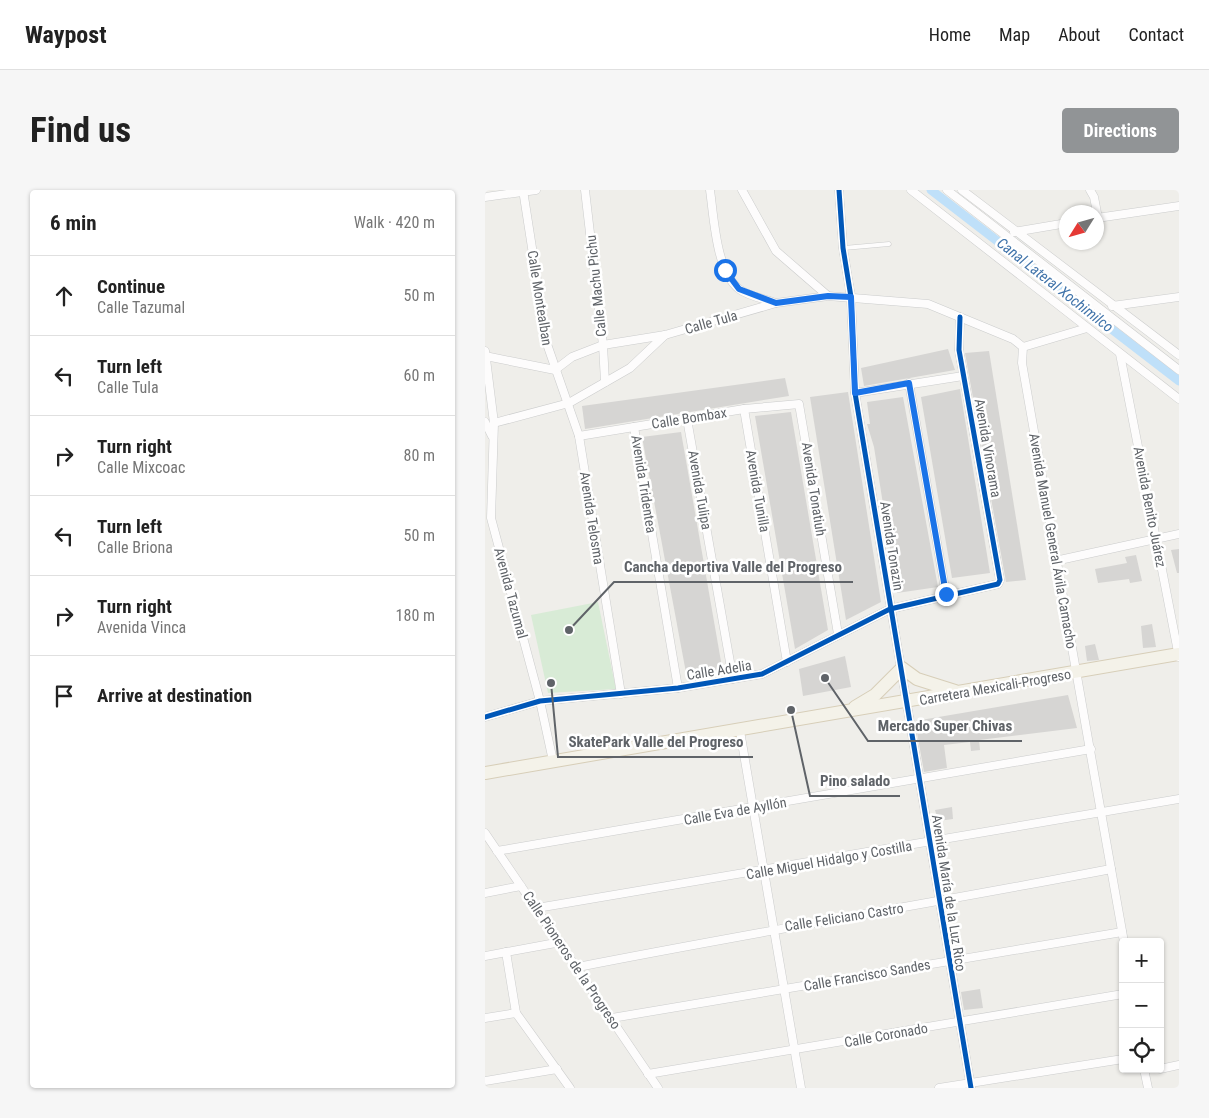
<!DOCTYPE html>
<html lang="en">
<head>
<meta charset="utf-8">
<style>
	body { margin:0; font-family:"Roboto Condensed",sans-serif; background:#f6f6f6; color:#222 }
	.controls { position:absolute; right:15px; bottom:15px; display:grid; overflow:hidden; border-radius:5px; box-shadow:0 1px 4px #0004 }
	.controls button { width:45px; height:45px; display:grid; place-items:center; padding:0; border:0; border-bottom:1px solid #e0e0e0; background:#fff; color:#222; font:25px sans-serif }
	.compass { position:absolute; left:574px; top:15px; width:45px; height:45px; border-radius:50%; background:#fff; box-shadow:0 1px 4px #0004; rotate:233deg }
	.stop { position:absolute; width:15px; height:15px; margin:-11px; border:4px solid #1a73e8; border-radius:50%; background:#fff }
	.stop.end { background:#1a73e8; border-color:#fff; box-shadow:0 1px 5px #0008 }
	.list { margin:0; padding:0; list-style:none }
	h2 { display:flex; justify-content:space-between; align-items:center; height:65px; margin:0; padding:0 20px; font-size:21px }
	h2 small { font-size:16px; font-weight:400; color:#767676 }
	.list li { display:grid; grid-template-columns:32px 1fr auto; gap:15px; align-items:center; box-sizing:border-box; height:80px; padding:0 20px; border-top:1px solid #e0e0e0 }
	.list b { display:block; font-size:19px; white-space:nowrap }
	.list p { margin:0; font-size:16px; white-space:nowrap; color:#767676 }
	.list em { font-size:16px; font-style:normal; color:#767676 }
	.icon { flex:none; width:28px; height:28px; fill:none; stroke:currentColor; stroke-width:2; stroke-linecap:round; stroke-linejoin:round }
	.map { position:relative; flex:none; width:694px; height:898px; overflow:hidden; border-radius:5px }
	header { display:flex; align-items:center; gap:30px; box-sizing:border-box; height:70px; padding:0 25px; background:#fff; border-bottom:1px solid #e0e0e0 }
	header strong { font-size:24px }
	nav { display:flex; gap:28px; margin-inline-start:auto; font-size:18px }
	.intro { display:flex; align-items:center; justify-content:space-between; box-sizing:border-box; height:120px; padding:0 30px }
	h1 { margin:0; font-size:35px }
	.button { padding:12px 22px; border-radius:5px; background:#919496; color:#fff; font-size:18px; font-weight:700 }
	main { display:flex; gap:30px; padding:0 30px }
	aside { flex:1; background:#fff; border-radius:5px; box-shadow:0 1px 4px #0004 }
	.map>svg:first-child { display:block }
</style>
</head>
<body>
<header>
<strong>Waypost</strong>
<nav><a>Home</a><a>Map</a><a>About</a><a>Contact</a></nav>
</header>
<div class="intro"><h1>Find us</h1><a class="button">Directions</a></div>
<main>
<aside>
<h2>6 min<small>Walk · 420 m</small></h2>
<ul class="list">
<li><svg class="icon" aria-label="ahead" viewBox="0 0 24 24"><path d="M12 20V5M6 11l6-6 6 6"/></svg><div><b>Continue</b><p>Calle Tazumal</p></div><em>50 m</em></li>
<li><svg class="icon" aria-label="left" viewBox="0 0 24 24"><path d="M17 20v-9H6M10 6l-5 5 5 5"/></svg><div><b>Turn left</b><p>Calle Tula</p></div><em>60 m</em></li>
<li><svg class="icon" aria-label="right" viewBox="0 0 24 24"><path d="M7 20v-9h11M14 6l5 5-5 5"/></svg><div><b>Turn right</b><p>Calle Mixcoac</p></div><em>80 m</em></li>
<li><svg class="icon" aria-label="left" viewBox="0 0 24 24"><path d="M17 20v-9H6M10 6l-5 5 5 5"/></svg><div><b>Turn left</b><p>Calle Briona</p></div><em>50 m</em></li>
<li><svg class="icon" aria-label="right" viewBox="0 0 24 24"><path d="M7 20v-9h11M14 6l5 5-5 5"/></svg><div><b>Turn right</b><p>Avenida Vinca</p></div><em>180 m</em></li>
<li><svg class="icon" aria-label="arrive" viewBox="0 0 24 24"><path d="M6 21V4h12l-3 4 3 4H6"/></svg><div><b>Arrive at destination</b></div></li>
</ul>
</aside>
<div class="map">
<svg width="694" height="898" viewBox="0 0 694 898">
	<rect width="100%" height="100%" fill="#efeeea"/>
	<!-- green -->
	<path fill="#d8ebd6" d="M113 412 131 499 63 503 46 425Z"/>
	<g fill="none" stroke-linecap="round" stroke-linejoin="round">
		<!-- canal -->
		<path stroke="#bfe0f9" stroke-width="9" d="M446 0 694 191"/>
	</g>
	<!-- building -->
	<g fill="#d6d5d3">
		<path d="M463 159 470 180 379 196 376 178Z"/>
		<path d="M504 161 541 390 521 392 480 163Z"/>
		<path d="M300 188 304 206 100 239 97 216Z"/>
		<path d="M475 199 505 383 467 388 436 207Z"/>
		<path d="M363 202 396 412 361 430 325 207Z"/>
		<path d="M418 207 453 397 412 403 389 257 382 234H385L382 212Z"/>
		<path d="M306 222 343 440 310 459 270 226Z"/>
		<path d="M196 242 238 483 202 488 157 247Z"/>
		<path d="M694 359V383H692L686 360Z"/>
		<path d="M651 365 657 391 645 393 644 389 613 393 610 379 642 373 640 367Z"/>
		<path d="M667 434 671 457 658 458 656 436Z"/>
		<path d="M610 454 614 470 602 471 600 456Z"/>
		<path d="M360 466 366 497 318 506 314 479Z"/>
		<path d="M583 505 592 538 494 550 495 560 486 561 485 552 459 555 462 578 439 582 430 531Z"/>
		<path d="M467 617 468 629 453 631 450 620Z"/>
		<path d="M495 799 498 818 479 820 476 802Z"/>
	</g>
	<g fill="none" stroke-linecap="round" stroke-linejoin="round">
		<!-- service casing -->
		<g stroke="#cbcccc" stroke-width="5">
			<path id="service" d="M359 58 404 54"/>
		</g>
		<!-- minor casing -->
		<g stroke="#cbcccc" stroke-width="9">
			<g id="minor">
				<path d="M38 0 62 154 94 246 136 504"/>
				<path d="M100 0 118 155 120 192"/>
				<path d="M225 0C229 28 231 81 254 99 263 106 280 109 291 113"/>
				<path d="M257 0 291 61 343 106"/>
				<path d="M354 0 358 58 366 107 370 203 486 898"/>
				<path d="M426 0 694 209"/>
				<path d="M462 0 694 180"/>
				<path d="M477 0 694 165"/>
				<path d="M605 0 609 7 613 28"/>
				<path d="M0 7 51 0"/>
				<path d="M612 28 694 16"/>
				<path d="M529 42 582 33"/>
				<path d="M627 116 694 107"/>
				<path d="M538 157 537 173C570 366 605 559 639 752"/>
				<path d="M538 157 602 138"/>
				<path d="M0 161 9 233 6 328 55 511 68 571"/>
				<path d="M635 164 694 467"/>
				<path d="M0 166 70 180 87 167 118 155 180 145 291 113 343 106 443 114 528 149 538 157"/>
				<path d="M424 193 461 404"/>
				<path d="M370 203 478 186"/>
				<path d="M259 219 302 472"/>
				<path d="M202 229 248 489"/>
				<path d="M0 232 7 246"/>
				<path d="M9 233 84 213 145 178 180 145"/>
				<path d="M149 237 193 498"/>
				<path d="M94 246 259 219 314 214 353 444"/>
				<path d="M570 371 694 344"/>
				<path d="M0 527 55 511 193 498 277 484 405 419 513 394 515 390 474 160 475 127"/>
				<path d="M255 541 316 898"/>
				<path d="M0 643 173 898"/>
				<path d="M12 661 606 559"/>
				<path d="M0 703 36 696"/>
				<path d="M52 718 694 609"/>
				<path d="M21 762 31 823 85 898"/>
				<path d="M0 766 76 752"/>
				<path d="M93 777C270 742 449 713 626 679"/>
				<path d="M0 828 31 823"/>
				<path d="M127 828 637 742"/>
				<path d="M659 879 663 898"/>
				<path d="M675 879 694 875"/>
				<path d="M163 884 638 804"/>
				<path d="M0 891 72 879"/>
				<path d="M454 898 638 869"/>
			</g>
		</g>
		<!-- primary casing -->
		<g stroke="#d7ceb8" stroke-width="14">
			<g id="primary">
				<path d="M370 517 390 505 417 478 432 489 470 501"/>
				<path d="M0 583 694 464"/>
			</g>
		</g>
		<!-- service -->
		<use href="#service" stroke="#fdfcfc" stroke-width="4"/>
		<!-- minor -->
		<use href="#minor" stroke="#fdfcfc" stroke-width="8"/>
		<!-- primary -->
		<use href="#primary" stroke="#f4f2e9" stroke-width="12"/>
		<!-- cycleway casing -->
		<g stroke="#fff" stroke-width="8">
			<g id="cycleway">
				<path d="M354 0 358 58 366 107 370 203 486 898"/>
				<path d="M0 527 55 511 193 498 277 484 405 419 513 394 515 390 474 160 475 127"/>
			</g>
		</g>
		<!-- cycleway -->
		<use href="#cycleway" stroke="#0057b8" stroke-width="5"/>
	</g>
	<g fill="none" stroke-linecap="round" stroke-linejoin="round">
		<!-- route -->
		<path stroke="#1a73e8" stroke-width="6" d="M240 80 254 99 291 113 343 106 366 107 370 203 424 193 461 404"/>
	</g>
	<g text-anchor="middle" stroke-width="5" stroke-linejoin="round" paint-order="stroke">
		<!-- street labels -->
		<g font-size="14" fill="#5f6368" stroke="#fff">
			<text transform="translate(111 96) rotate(-96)" y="5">Calle Machu Pichu</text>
			<text transform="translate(55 108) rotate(81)" y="5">Calle Montealban</text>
			<text transform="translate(226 132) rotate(-16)" y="5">Calle Tula</text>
			<text transform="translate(204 228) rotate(-9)" y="5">Calle Bombax</text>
			<text transform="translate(503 258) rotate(80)" y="5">Avenida Vinorama</text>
			<text transform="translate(159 294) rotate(81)" y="5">Avenida Tridentea</text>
			<text transform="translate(329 299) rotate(81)" y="5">Avenida Tonatiuh</text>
			<text transform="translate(215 300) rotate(80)" y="5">Avenida Tulipa</text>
			<text transform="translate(273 301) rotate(80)" y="5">Avenida Tunilla</text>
			<text transform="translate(665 317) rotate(79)" y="5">Avenida Benito Juárez</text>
			<text transform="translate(107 328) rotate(81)" y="5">Avenida Telosma</text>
			<text transform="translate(568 351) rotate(80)" y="5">Avenida Manuel General Ávila Camacho</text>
			<text transform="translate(407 356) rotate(81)" y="5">Avenida Tonazin</text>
			<text transform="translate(26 403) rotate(75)" y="5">Avenida Tazumal</text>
			<text transform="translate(234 480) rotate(-9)" y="5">Calle Adelia</text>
			<text transform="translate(510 497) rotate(-10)" y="5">Carretera Mexicali-Progreso</text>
			<text transform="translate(250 621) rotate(-10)" y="5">Calle Eva de Ayllón</text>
			<text transform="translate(344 670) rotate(-10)" y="5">Calle Miguel Hidalgo y Costilla</text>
			<text transform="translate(464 703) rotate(81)" y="5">Avenida María de la Luz Rico</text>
			<text transform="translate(359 727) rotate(-9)" y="5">Calle Feliciano Castro</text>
			<text transform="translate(87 770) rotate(56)" y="5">Calle Pioneros de la Progreso</text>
			<text transform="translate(382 785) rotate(-10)" y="5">Calle Francisco Sandes</text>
			<text transform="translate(401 845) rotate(-10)" y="5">Calle Coronado</text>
		</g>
		<!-- water labels -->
		<g font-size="15" font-style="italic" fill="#4174aa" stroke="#fff">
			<text transform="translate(570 95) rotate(38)" y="5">Canal Lateral Xochimilco</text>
		</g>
	</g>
	<!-- callouts -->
	<path fill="none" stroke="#5f6368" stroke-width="2" d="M84 440L129 392H368M340 488L383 551H537M66 493L73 567H268M306 520L325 606H415"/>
	<g fill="#5f6368" stroke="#fff" stroke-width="2">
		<circle cx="84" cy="440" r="5"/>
		<circle cx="340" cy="488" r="5"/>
		<circle cx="66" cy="493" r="5"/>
		<circle cx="306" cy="520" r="5"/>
	</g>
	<g font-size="15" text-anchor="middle" font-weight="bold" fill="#5f6368" stroke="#fff" stroke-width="5" stroke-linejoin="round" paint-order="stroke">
		<text x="248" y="382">Cancha deportiva Valle del Progreso</text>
		<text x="460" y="541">Mercado Super Chivas</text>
		<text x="171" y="557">SkatePark Valle del Progreso</text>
		<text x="370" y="596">Pino salado</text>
	</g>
</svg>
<div class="controls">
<button>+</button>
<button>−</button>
<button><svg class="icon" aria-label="locate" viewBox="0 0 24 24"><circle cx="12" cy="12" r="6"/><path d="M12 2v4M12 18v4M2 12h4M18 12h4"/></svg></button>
</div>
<svg class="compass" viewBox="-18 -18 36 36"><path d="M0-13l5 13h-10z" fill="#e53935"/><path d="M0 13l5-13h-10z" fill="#767676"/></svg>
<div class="stop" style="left:240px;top:80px"></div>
<div class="stop end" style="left:461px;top:404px"></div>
</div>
</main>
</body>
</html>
